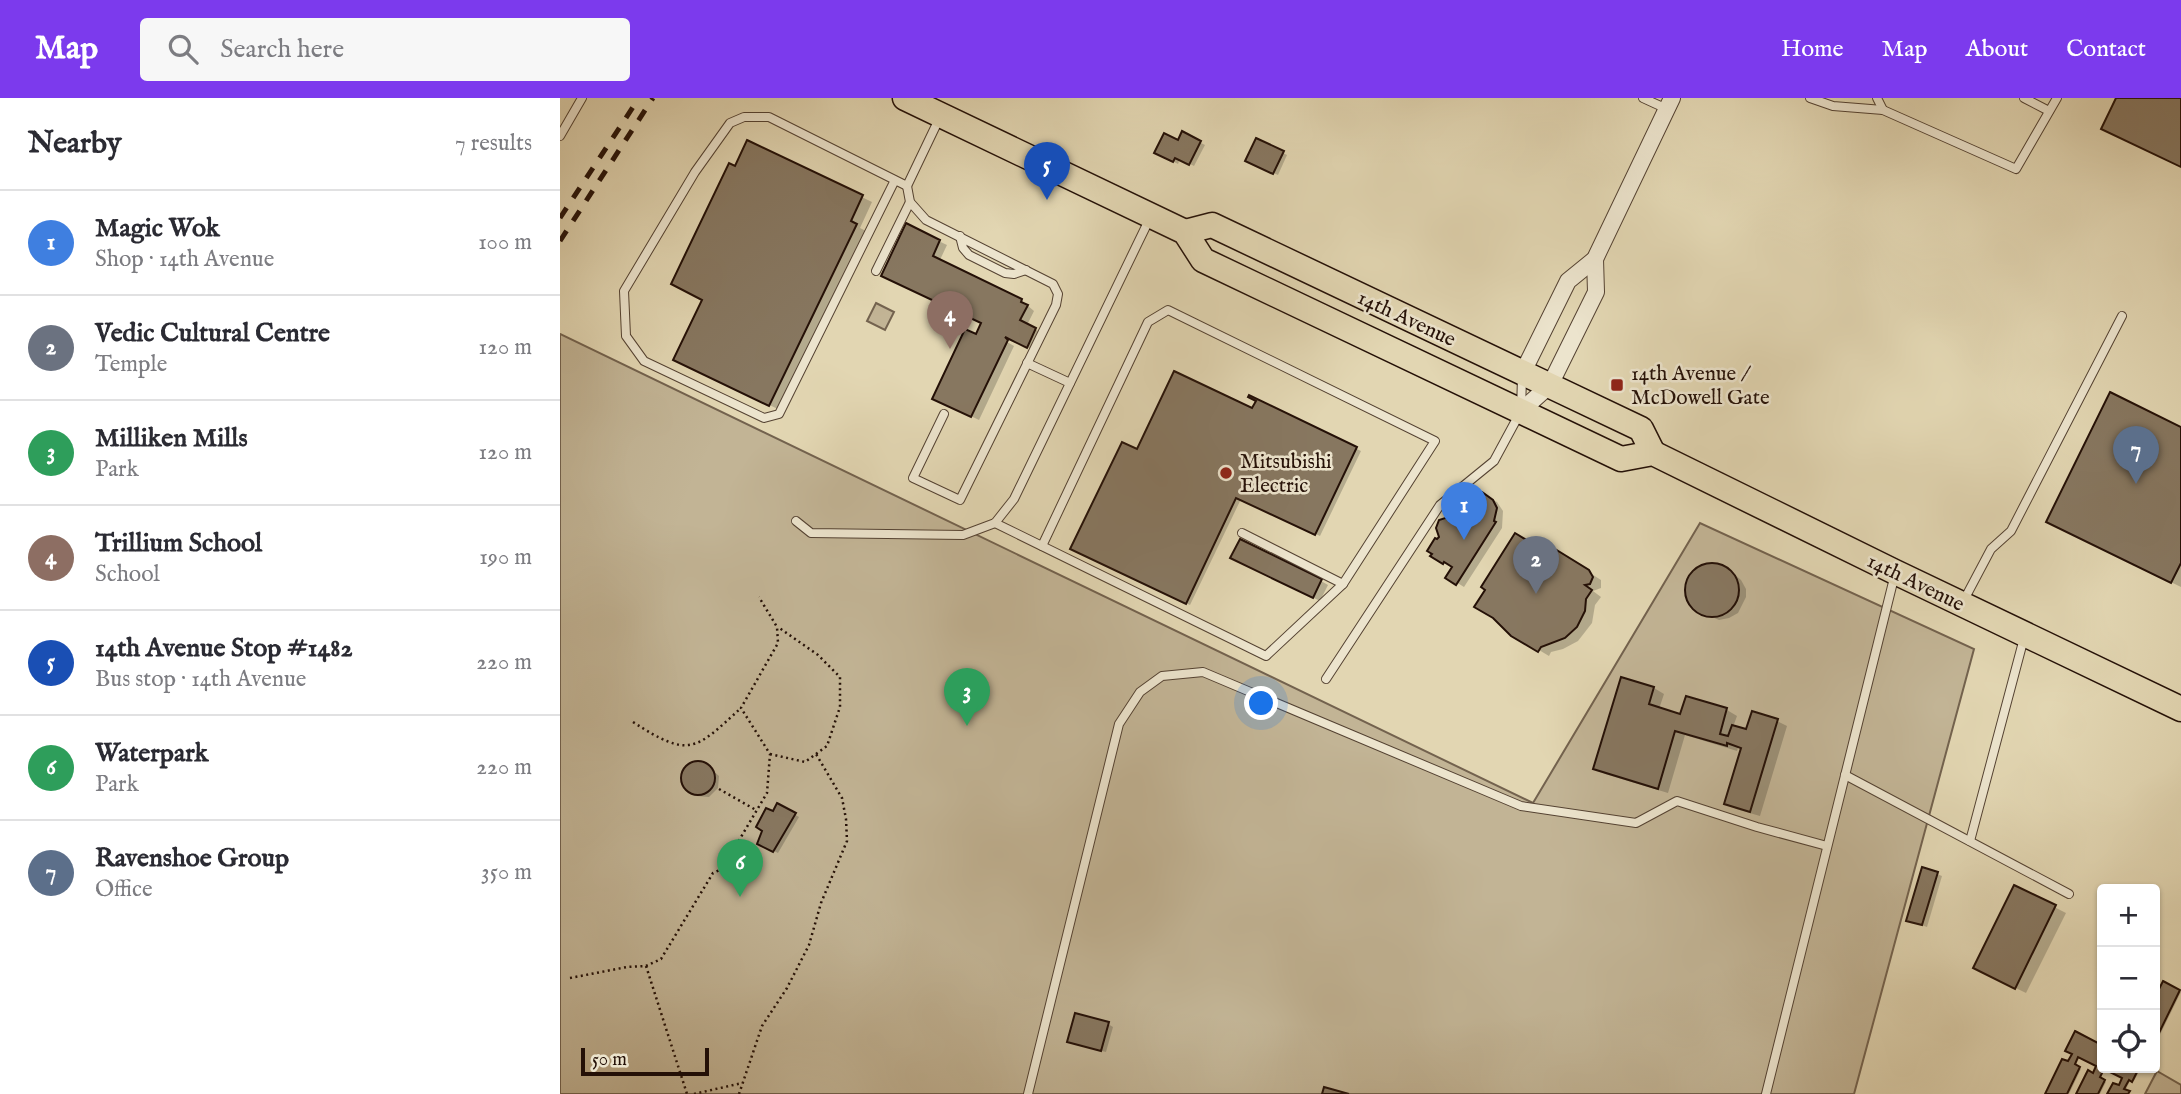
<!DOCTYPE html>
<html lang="en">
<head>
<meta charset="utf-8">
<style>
	body { margin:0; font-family:"IM FELL English",serif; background:#f7f7f7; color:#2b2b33 }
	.controls { position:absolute; right:21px; bottom:21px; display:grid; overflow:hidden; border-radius:7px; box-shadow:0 2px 5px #0004 }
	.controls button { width:63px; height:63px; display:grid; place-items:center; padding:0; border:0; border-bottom:2px solid #e1e1e2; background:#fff; color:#2b2b33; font:35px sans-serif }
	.scale { position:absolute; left:21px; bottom:18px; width:128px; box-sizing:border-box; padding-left:7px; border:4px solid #241007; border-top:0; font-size:19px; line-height:24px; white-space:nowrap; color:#241007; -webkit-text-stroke:5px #ece4cd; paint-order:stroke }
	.you { position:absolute; left:702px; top:606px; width:24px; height:24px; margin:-18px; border:5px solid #fff; border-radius:50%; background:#1a73e8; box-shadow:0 0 0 10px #1a73e833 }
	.badge { display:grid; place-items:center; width:46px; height:46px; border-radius:50%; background:#7c3aed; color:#fff; font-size:23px; font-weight:700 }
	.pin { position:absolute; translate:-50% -58px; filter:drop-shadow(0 2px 4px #0008) }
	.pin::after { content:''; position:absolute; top:37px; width:24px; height:21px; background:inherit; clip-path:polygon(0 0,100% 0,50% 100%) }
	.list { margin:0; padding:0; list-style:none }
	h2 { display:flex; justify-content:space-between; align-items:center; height:91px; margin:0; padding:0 28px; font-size:30px }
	h2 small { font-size:23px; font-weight:400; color:#7c7c81 }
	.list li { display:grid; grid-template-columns:46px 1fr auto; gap:21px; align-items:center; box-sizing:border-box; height:105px; padding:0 28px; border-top:2px solid #e1e1e2 }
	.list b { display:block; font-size:26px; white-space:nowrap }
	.list p { margin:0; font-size:23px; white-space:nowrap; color:#7c7c81 }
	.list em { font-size:23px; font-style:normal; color:#7c7c81 }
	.icon { flex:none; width:38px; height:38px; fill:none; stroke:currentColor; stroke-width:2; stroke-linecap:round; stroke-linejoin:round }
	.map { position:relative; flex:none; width:1621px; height:996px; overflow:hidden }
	header { display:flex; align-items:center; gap:42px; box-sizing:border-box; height:98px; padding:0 35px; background:#7c3aed; color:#fff }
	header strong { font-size:33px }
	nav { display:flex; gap:38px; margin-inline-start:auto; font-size:24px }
	.search { width:490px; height:63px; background:#f7f7f7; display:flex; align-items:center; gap:18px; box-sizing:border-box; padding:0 24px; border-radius:7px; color:#7c7c81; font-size:26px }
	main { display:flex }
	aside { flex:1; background:#fff }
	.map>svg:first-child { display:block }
</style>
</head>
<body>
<header>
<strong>Map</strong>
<div class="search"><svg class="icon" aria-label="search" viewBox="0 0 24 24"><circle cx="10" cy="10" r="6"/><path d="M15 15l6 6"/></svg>Search here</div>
<nav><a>Home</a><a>Map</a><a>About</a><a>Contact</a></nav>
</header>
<main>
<aside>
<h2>Nearby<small>7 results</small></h2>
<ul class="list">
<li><span class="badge" style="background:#3f7fe0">1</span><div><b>Magic Wok</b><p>Shop · 14th Avenue</p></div><em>100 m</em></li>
<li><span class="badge" style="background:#6b7280">2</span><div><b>Vedic Cultural Centre</b><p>Temple</p></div><em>120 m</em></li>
<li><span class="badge" style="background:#2e9e5b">3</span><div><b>Milliken Mills</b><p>Park</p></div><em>120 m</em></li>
<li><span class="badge" style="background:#8d6e63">4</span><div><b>Trillium School</b><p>School</p></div><em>190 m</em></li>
<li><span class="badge" style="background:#1a4fb4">5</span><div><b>14th Avenue Stop #1482</b><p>Bus stop · 14th Avenue</p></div><em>220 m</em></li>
<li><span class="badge" style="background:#2e9e5b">6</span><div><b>Waterpark</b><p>Park</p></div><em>220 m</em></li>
<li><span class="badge" style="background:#5c6f8a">7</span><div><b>Ravenshoe Group</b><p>Office</p></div><em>350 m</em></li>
</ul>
</aside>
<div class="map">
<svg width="1621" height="996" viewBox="0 0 1621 996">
	<rect width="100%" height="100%" fill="#e2d6b2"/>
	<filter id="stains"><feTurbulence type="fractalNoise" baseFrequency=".00286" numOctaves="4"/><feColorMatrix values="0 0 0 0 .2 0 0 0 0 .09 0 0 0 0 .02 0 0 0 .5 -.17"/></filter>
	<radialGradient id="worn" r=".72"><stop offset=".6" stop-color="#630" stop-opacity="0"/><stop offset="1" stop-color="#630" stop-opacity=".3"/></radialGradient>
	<!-- green -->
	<g fill="#c2b495" stroke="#73624e" stroke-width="2">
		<path d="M316 205 334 214 325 232 307 223Z"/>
		<path d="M0 236 973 705 1140 425 1414 551 1294 996H0Z"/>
		<path d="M1597 973 1621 987V996H1585Z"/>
	</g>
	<!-- shadow -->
	<g fill="#0003">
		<path d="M623 36 645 47 634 68 620 61 618 66 596 54 618 44Z"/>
		<path d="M697 42 727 57 718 77 687 62Z"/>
		<path d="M188 44 312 104 300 130 306 133 220 312 125 267 144 202 176 70Z"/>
		<path d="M347 128 387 147 379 164 461 202 474 213 467 227 482 235 474 252 448 242 447 244 454 248 419 322 382 304 423 225Z"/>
		<path d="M697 303 801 353 760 438 681 401 630 507 517 453 577 353 693 313Z"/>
		<path d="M1621 331V489L1498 429Z"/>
		<path d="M921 396 937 404 943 413 942 430 904 489 888 479 893 470 873 458 878 444 897 416Z"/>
		<path d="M973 448 992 451 1041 482V490L1033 493 1041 499 1035 507 1032 525 1018 543 1003 551 991 554 989 558 949 534Z"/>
		<path d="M680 463 761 483 768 487 760 503Z"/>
		<path d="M1156 467 1174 476 1181 482 1186 491V499L1178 515 1169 520 1159 522 1143 515 1135 510 1129 501 1127 491 1130 481 1136 473 1146 468Z"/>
		<path d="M1062 581 1094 590 1104 596 1099 611 1121 618 1127 600 1167 612 1177 618 1173 629 1188 634 1217 623 1227 628 1200 718 1176 711 1167 705 1183 651 1178 650 1177 653 1125 637 1108 695 1045 676 1035 670Z"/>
		<path d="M134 665 145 666 159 678 158 690 149 699 136 698 123 685 124 673Z"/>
		<path d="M218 707 239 719 218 755 199 745Z"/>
		<path d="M1377 776 1382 778 1367 829 1353 824Z"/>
		<path d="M1455 789 1506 815 1466 895 1425 875Z"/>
		<path d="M1604 885 1621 894 1595 947V903Z"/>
		<path d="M548 926 553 929 546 954 513 946Z"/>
		<path d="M1516 935 1542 948V970H1581L1574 983 1571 981 1565 993 1570 996H1549L1559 990 1565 979 1546 970 1540 981 1546 984 1540 996H1518L1534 977 1539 968 1520 959 1515 968 1521 971 1509 996H1487L1514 955Z"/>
	</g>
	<!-- building -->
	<g fill="#877760" stroke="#241007" stroke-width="2">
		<path d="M1556 0H1621V69L1541 31Z"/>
		<path d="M622 33 641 43 629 67 615 60 613 64 594 55 604 35 618 42Z"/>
		<path d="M696 40 724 53 713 76 685 63Z"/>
		<path d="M187 42 303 97 291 123 297 126 209 308 113 262 142 202 111 186 169 65 175 68Z"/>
		<path d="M346 125 380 142 373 158 462 201 461 204 468 207 460 222 476 230 467 250 445 239 448 242 411 319 372 301 405 231 416 236 421 225 321 178Z"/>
		<path d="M614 273 692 310 696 303 688 299 689 297 797 349 755 437 676 400 626 506 510 451 562 344 577 351Z"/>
		<path d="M1550 294 1621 329V465L1611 485 1486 424Z"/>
		<path d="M910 394H922L933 402 937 410 934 423 936 424 896 487 885 480 892 469 884 464 883 466 870 458 872 456 867 453 875 440 877 441 879 439 876 430 879 422 892 418 894 415 891 414 899 401Z"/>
		<path d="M955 435 973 446 982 443 1029 472 1033 479 1030 486 1025 487 1032 492 1026 501 1025 513 1017 529 1005 540 981 549 978 554 951 538 933 520 914 509 925 492 921 489Z"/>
		<path d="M680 441 762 481 753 500 670 460Z"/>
		<circle cx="1152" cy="492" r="27"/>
		<path d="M1061 579 1094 589 1089 606 1120 616 1126 598 1167 610 1160 636 1168 638 1172 627 1186 631 1192 613 1218 621 1190 714 1164 706 1181 650 1167 645V648L1115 633 1098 691 1033 671Z"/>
		<circle cx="138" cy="680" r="17"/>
		<path d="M217 705 236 715 213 754 197 746 202 733 196 729 206 710 213 713Z"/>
		<path d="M1362 769 1378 774 1362 827 1346 823Z"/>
		<path d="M1454 787 1496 807 1455 891 1413 870Z"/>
		<path d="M1603 883 1620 892 1595 943V899Z"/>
		<path d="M515 915 549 924 541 953 507 944Z"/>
		<path d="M1515 933 1542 947V970H1579L1572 984 1569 982 1564 991 1570 993 1568 996H1547L1553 985 1559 987 1562 980 1544 971 1540 979 1545 982 1538 996H1516L1528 972 1533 975 1536 968 1518 959 1515 966 1520 969 1507 996H1485L1502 961 1508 963 1512 956 1505 953Z"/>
		<path d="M764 989 789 996H762Z"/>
	</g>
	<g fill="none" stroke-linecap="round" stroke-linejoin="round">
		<!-- service casing -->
		<g stroke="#544232" stroke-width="10">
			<g id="service">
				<path d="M1083 0 1107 11"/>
				<path d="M1250 0 1273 8 1323 12"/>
				<path d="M1317 0 1323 12 1456 71 1497 0"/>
				<path d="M1464 0 1489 13"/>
				<path d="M0 38 22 0"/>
				<path d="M335 82 209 19H184L170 25 135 74 64 193 66 238 84 263 204 320 219 316 335 82 347 88 380 19"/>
				<path d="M347 88 350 104 366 122 493 186 498 196 496 207 400 402 353 380 384 316"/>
				<path d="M400 138 403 150 409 157 445 175 454 176 466 172"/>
				<path d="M316 173 350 104"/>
				<path d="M467 265 510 285"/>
				<path d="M236 423 251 435 403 437 435 425 454 401 589 122"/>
				<path d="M435 425 706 558 783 486"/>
				<path d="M482 448 588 224 608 212 875 343 783 486 682 435"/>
				<path d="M1404 502 1431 451 1451 433 1562 218"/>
				<path d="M766 581 880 407 934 363 961 313 962 279"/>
				<path d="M1285 677 1509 796"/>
				<path d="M1410 743 1464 540"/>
				<path d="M468 996 559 626 580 594 602 578 643 574 961 708 1076 725 1117 703 1197 729 1267 748"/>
				<path d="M1206 996 1335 476"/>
			</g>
		</g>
		<!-- minor casing -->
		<g stroke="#544232" stroke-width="18">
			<g id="minor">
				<path d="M963 274 1008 183 1035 161 1112 0"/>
				<path d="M961 313 990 287 1036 194 1035 161"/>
			</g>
		</g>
		<!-- primary casing -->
		<g stroke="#241007" stroke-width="27">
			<g id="primary">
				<path d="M345 0 625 134 643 162 1061 361 1093 355 1335 474 1621 611"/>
				<path d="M625 134 652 127 1081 331 1093 355"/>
			</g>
		</g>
		<!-- path -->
		<g stroke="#241007" stroke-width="2.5" stroke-dasharray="2 3.5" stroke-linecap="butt">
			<path d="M73 624C130 661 135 652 181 610"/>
			<path d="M210 656 245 664 267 648 280 609V579L258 557 218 529"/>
			<path d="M159 691 196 712"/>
			<path d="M86 868 127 996"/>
			<path d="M10 880 67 869 86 868 101 861 153 775 162 771 207 695 210 656 181 610 218 545 217 529 199 499"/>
			<path d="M134 996 182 985"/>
			<path d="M179 996 202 928 227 890 249 847 261 805 287 743 286 721 282 700 256 656"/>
		</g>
		<!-- service -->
		<use href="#service" stroke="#ece4cd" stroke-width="8"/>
		<!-- minor -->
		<use href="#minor" stroke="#ece4cd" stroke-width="16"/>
		<!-- primary -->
		<use href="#primary" stroke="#e2d6b2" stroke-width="24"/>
		<!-- rail -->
		<g stroke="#241007" stroke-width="5" stroke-dasharray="12 12" stroke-linecap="butt">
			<path d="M0 120 79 0"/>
			<path d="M0 143 93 0"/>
		</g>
	</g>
	<!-- markers -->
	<g fill="#8f2418" stroke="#ece4cd" stroke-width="2.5">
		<rect x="1050" y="280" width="14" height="14" rx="3.5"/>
		<circle cx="666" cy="375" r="7"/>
	</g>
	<g text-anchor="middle" stroke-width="5" stroke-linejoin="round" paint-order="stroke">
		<!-- street labels -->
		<g font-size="21" fill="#241007" stroke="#ece4cd">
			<text transform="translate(847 220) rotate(25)" y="7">14th Avenue</text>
			<text transform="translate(1356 484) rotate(26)" y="7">14th Avenue</text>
		</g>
		<!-- poi labels -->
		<g font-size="21" fill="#241007" stroke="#ece4cd" text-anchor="start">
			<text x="1071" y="282">14th Avenue /<tspan x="1071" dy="24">McDowell Gate</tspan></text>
			<text x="680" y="370">Mitsubishi<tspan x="680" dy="24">Electric</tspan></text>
		</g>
	</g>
	<rect width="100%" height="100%" filter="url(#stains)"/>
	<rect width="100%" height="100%" fill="url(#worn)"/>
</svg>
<div class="controls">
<button>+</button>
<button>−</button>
<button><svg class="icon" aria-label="locate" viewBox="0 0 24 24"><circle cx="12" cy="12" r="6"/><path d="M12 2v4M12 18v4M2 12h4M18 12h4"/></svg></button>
</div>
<div class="scale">50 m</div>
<div class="you"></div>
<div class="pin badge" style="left:904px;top:442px;background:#3f7fe0">1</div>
<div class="pin badge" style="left:976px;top:496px;background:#6b7280">2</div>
<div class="pin badge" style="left:407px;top:628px;background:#2e9e5b">3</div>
<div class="pin badge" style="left:390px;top:251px;background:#8d6e63">4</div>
<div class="pin badge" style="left:487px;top:102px;background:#1a4fb4">5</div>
<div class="pin badge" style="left:180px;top:799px;background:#2e9e5b">6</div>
<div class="pin badge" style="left:1576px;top:386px;background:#5c6f8a">7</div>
</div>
</main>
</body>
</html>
